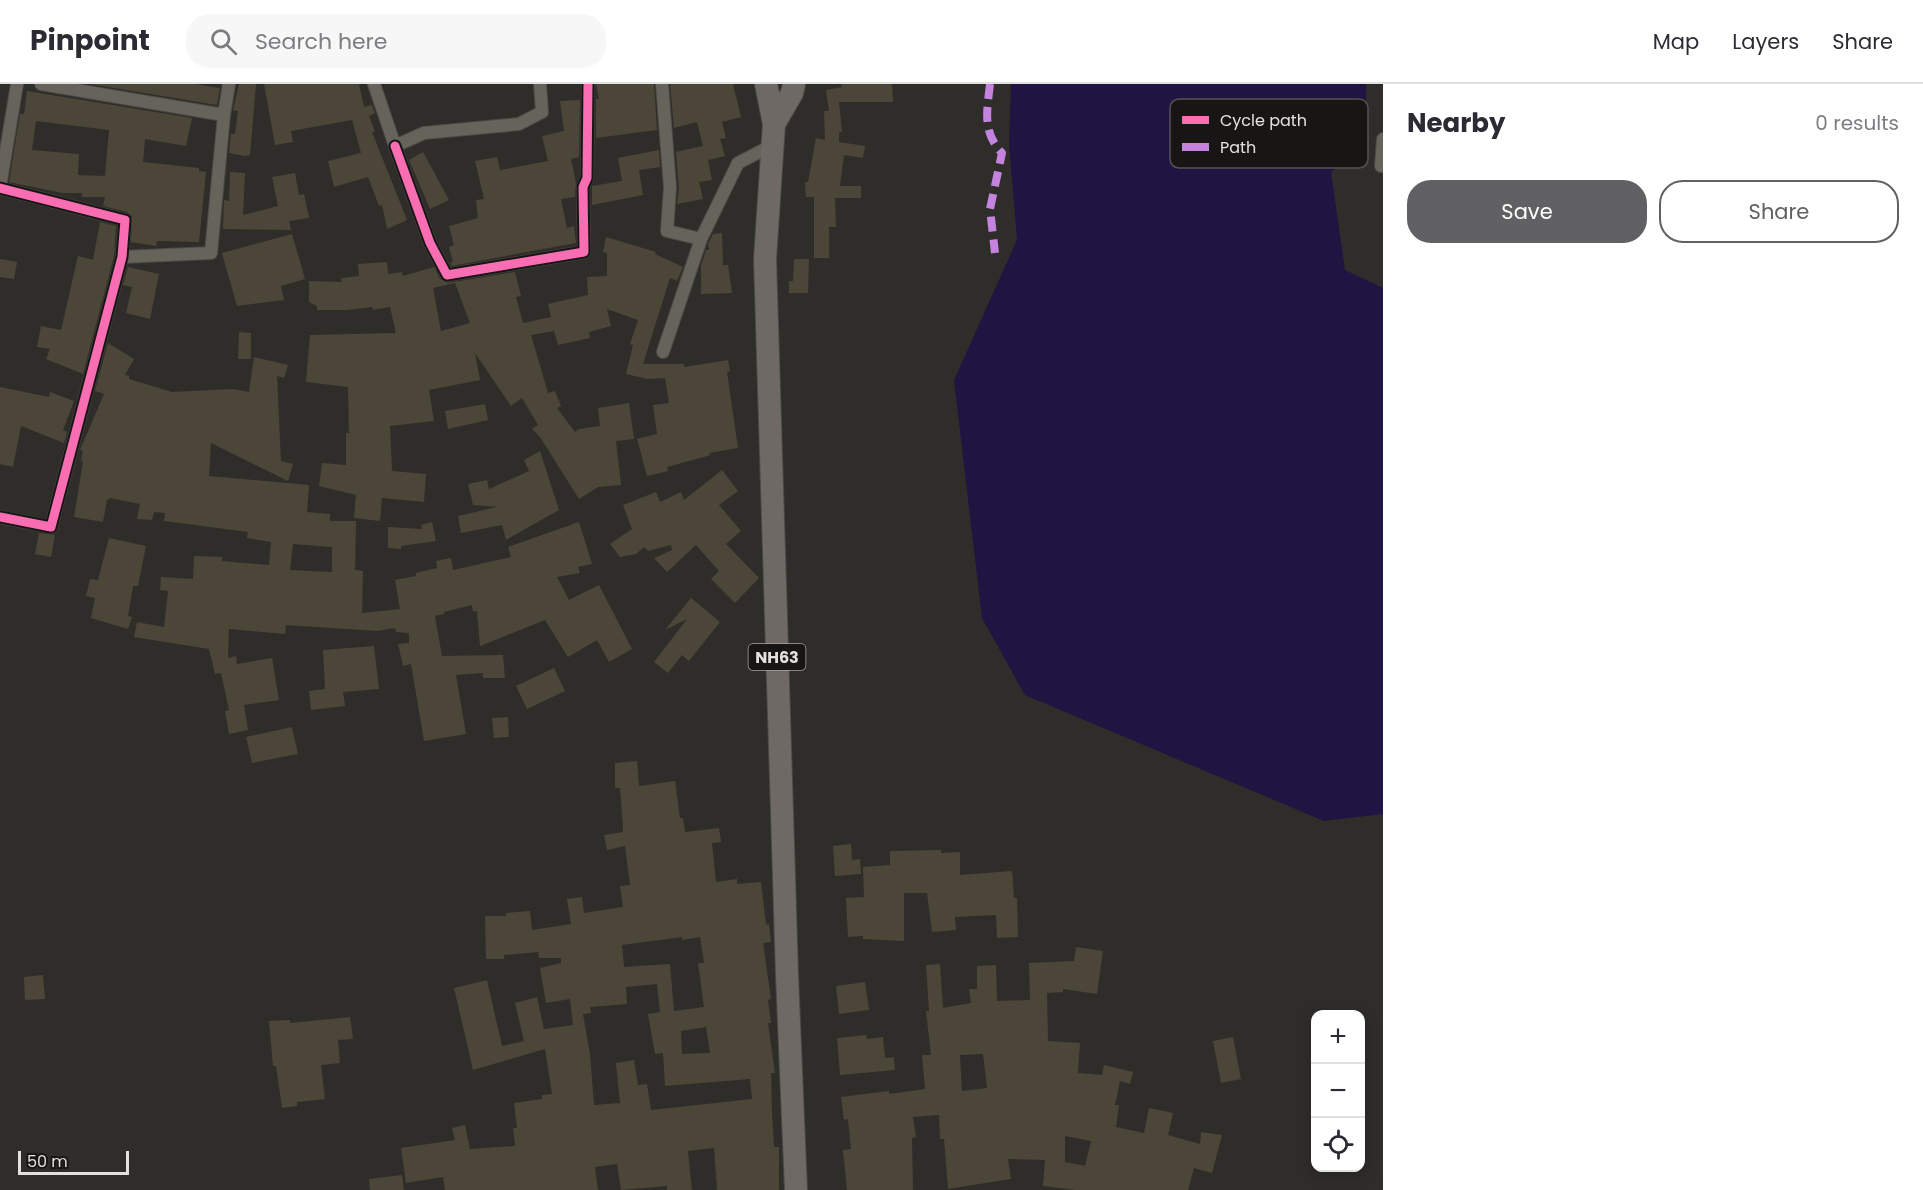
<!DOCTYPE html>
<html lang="en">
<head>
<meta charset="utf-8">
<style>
	body { margin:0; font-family:Poppins,sans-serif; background:#f7f7f7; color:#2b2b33 }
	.controls { position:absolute; right:18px; bottom:18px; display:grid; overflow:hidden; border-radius:12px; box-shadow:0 3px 15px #0003 }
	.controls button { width:54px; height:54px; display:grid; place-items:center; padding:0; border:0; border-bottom:2px solid #e1e1e2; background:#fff; color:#2b2b33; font:30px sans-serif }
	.scale { position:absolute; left:18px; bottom:15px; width:111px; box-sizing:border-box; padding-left:6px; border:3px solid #e3e1dd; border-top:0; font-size:16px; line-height:21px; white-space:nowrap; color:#e3e1dd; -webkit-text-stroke:4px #181614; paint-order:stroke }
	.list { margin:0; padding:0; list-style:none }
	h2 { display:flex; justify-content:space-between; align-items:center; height:78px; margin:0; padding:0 24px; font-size:26px }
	h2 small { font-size:20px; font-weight:400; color:#7c7c81 }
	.actions { display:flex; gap:12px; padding:18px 24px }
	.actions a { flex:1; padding:14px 0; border:2px solid #616163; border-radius:24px; text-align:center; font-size:21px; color:#616163 }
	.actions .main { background:#616163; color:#fff }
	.icon { flex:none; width:33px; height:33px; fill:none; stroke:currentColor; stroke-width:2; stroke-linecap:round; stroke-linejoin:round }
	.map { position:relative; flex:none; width:1383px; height:1106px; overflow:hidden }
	header { display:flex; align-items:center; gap:36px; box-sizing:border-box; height:84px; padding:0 30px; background:#fff; border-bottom:2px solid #e1e1e2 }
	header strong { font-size:28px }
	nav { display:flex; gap:33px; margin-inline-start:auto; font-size:21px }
	.search { width:420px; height:54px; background:#f7f7f7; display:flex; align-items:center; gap:15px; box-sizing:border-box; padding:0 21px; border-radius:24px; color:#7c7c81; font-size:22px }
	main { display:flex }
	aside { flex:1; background:#fff }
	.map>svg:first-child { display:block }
</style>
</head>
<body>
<header>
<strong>Pinpoint</strong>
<div class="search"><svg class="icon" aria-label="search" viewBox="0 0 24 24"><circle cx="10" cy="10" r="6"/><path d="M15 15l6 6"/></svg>Search here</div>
<nav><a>Map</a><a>Layers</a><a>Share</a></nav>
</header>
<main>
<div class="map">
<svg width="1383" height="1106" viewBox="0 0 1383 1106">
	<rect width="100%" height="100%" fill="#2f2d2a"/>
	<!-- water -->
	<path fill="#1f1442" d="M1011 0H1366L1365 61 1331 88 1345 186 1383 204V730L1324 737 1025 611 982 534 954 296 1017 156 1009 60Z"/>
	<!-- building -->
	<g fill="#4c4639" fill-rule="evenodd">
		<path d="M90 0H195L220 4 217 21Z"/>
		<path d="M239 0H256L250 71 245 72 229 69 231 50H235L238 27 233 26Z"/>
		<path d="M264 0H359L364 23 372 21 375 29 369 32 375 48H372L407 136 387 145 382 121 379 122 368 93 334 103 328 77 361 69 352 36 291 47 293 58 275 61Z"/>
		<path d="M596 0H654L657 46 596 54V15H599Z"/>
		<path d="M670 0H733L741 33 722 38 726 54 720 55 725 72 708 76 712 96 699 98 703 115 677 120 679 105 676 68 703 62 697 38 674 44Z"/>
		<path d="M841 0H892L893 18H839L842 48H839V58L865 62 863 74 844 71 840 102H861V114H835L836 143H829V174H814V113H806L805 98H808L816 54 825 56 824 27H829L826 6 842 3Z"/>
		<path d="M27 7 192 34 186 62 145 55 143 78 199 84V87L206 88 199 158 157 157 156 162 131 158 132 132 127 128 103 122 105 113H82V109H62L9 98 20 30H24ZM36 37 109 46 105 92 78 91 79 70 32 66Z"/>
		<path d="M580 16 579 73 571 75 576 99 575 113 561 115 567 144 574 142 576 159 452 182 450 179 453 178 449 163 454 161 449 142 478 134 476 116 484 115 475 77 497 73 500 86 548 77 542 52 564 47 560 17Z"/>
		<path d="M659 66 660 83 639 86 643 111 592 121V102L622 97 618 74Z"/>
		<path d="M423 68 449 116 430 125 409 76Z"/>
		<path d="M230 88 245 89 243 131 278 122 272 93 295 89 299 111 304 110 309 134 289 137 291 146 223 145 224 116 229 117Z"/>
		<path d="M100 138 116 142 114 172 83 290 46 275 50 265 37 263 41 242 61 246 78 172 93 176Z"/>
		<path d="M722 149 723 181H728L732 209 701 210V182L706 166H709L708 160 713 150Z"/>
		<path d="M292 150 305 195 281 202 284 216 237 222 222 169Z"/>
		<path d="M606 153 656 168 655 170 683 183 677 197 670 194 643 280H684V283L728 276 730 287 727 288 738 364 709 369 711 371 667 383 668 387 647 392 637 355 657 350 653 321 669 319 665 294 647 295 626 290 633 261 630 260 638 236 607 225 611 242 589 248 590 254 558 261 554 247 531 251 548 309 555 307 561 322 557 324 575 348 579 345 600 342 598 324 629 319 634 355 616 357 621 401 598 403 579 415 540 353 532 345 538 341 522 314 511 322 475 269 480 296 429 306 434 337 390 342 392 387 426 390 424 418 382 414 380 437 354 434 356 411 319 402 322 379 346 381V349H349L348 303 306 298 310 251 396 249 390 223 373 226 372 223 347 226H317V222L309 218V197L342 198 341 194 359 192 358 180 387 178 388 190 402 188 403 192 434 183 440 195 448 199 515 188 521 212 516 213 523 239 551 233 548 220 588 211 587 193 607 192V169L603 168ZM455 199 470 239 441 247 433 204Z"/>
		<path d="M0 175 17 178 14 195 0 193Z"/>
		<path d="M794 175H809L808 209H789V197H793Z"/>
		<path d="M128 183 159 190 150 235 126 229 132 203 123 201Z"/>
		<path d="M239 248 251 249V275H238Z"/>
		<path d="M108 259 134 275 125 291 129 292V295L172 308 232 305 249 308 254 273 288 281 284 294 277 292 281 377 293 380 288 397 211 359 209 392 309 401 307 428 330 430V437H356L355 486 363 487 362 529 400 525 395 496 416 492V489L437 484 436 477 451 474 453 486 511 473 508 463 579 438 592 480 578 483 580 489 557 493 569 516 599 501 632 565 609 578 597 556 568 573 545 536 480 562 477 527 473 528 472 521 444 528V530L435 532 442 572 503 571 505 594H483V589L456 591 466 650 424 657 411 580 403 582 398 560 409 559V549L396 548 395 544 377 547 286 541 285 550 229 545 228 574 236 572 237 580 272 574 279 616 244 621 248 646 229 650 225 627 229 626 221 589 215 590 209 565 134 553 137 538 164 543 168 507 160 506 161 493 193 495 194 472 222 473V477L269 481 271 458 247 454 248 448 164 437 165 429 154 428 152 436 137 435 140 420 110 414 107 416 103 438 74 433 83 378 81 377 83 367 80 366 104 310 95 307ZM293 460 332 463V488L290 486Z"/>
		<path d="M0 303 49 313 50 308 74 317 63 346 67 348 64 359 21 342 13 383 0 380Z"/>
		<path d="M485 320 488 336 448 345 445 327Z"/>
		<path d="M540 367 559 426 506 456 502 441 461 449 458 432 497 423 473 421 468 400 487 396 489 405 529 387 524 376Z"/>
		<path d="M722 386 738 407 719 421 741 447 726 460 759 494 735 519 711 495 719 487 696 461 667 488 654 474 672 466 671 461 648 467 644 463 636 470 620 473 610 460 632 445 623 421 656 408 660 418 681 408 684 416Z"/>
		<path d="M432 438 436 457 401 462V465L388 464V443L422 445 421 441Z"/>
		<path d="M39 449 55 451 51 473 35 470Z"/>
		<path d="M109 454 146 462 138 502H133L128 532 132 533 128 545 91 534 95 514 86 512 90 495 98 496Z"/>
		<path d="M691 514 720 538 689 577 682 571 668 589 654 578 687 535 665 546Z"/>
		<path d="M374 562 379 605 343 608 345 622 311 626 309 607 325 605 323 566Z"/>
		<path d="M554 584 565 607 527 625 516 602Z"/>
		<path d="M508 633 509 653 494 654 492 634Z"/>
		<path d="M292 643 298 670 252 679 246 653Z"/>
		<path d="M637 677 639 702 675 697 680 734H683L685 748 719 744 721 758 712 759 716 798 737 795V800L761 798 766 841 769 840 771 858 763 859 771 915 768 916 771 939H768L775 989H771L772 1028 774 1063H779V1106H717L714 1064 688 1067 692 1106H667V1102L621 1106 617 1080 595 1083 598 1106H445L443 1093 406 1099 401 1064 455 1056 452 1044 465 1041 470 1065 515 1062 513 1044H517L514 1019 542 1015V1011L552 1010 545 965 473 986 454 904 487 896 502 962 524 957 515 919 537 913 544 945 573 941 570 915 546 919 540 884 561 879V874H539L538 868 504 871V875H486L485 832H506V829L530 827 532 846 571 840 567 815 582 813 584 829 623 823 620 802 630 801 625 762 607 766 604 751 623 748V744L620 704H615V679ZM682 853V856L700 853 704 879H698L704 923 674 927 670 880 624 883 622 861ZM657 900 660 928 648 930 655 970 663 969 665 1002 750 995 752 1015 651 1026 647 1000 638 1001 634 976 616 979 620 1019 594 1021 590 970 583 930 591 929 590 923 627 920 626 903ZM706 943 710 969 682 970 681 947Z"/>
		<path d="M851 760 852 776 860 775 861 790 835 792 833 762Z"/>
		<path d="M941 766V769L960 768V791L1012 787 1014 814H1017L1018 853 997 854 996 831 955 833 956 846 932 848 927 809H904V857L863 855V852L848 853 846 814 864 813 863 783 890 781V767Z"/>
		<path d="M1076 863 1103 867 1097 910 1063 905V908L1047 909 1048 957 1080 959 1078 989 1102 991 1104 981 1133 988 1130 1000 1120 997 1115 1021H1119L1116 1043 1144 1049 1149 1024 1173 1029 1168 1051 1200 1060 1201 1048 1222 1051 1212 1089 1194 1084 1188 1106H1075L1043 1102 1045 1076 1008 1075 1011 1095 948 1105 944 1055H940L939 1031 913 1033 916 1053 912 1054 913 1106H847L843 1066 851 1065 848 1035 844 1036 841 1013 889 1007V1010L925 1005 922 971H931L926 927H929L926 881 940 880 943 924 971 919 969 905H977V882L996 881 997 917 1030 916 1029 879 1074 877ZM983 970 987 1004 962 1007 960 971ZM1065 1052 1091 1057 1085 1082 1065 1078Z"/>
		<path d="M43 891 45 915 25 916 24 893Z"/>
		<path d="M865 898 869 926 839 930 836 902Z"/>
		<path d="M350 933 353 955 338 956 340 979 321 981 325 1015 297 1018V1022L282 1024 276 982H273L269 937 290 936V939Z"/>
		<path d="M866 951 867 955 883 953 885 974 894 973 895 986 840 991 837 954Z"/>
		<path d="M1233 953 1241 995 1221 999 1213 957Z"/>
		<path d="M402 1091 404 1106H370L369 1095Z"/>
	</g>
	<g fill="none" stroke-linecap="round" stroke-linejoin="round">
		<!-- street casing -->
		<g stroke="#4b4a47" stroke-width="14">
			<g id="street">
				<path d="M41 0 224 31 229 0"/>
				<path d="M374 0 395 62 424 49 519 40 542 28 540 0"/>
				<path d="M662 0 670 103 667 147 701 155"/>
				<path d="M395 62 430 159 447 191 584 168 583 103 587 94 588 0"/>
				<path d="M1381 82 1383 55"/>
				<path d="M0 103 17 0"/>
				<path d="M0 104 125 136 122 173 51 443 0 433"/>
				<path d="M122 173 211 169 224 31"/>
				<path d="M663 268 701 155 738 79 771 62"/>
			</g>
		</g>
		<!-- highway casing -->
		<g stroke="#4b4a47" stroke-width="24">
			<g id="highway">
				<path d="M766 0 774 40 765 175 787 891 796 1106"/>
				<path d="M774 40 792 9 794 0"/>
			</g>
		</g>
		<!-- street -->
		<use href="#street" stroke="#66635b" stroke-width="12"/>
		<!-- highway -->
		<use href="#highway" stroke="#6e6964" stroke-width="22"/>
		<!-- quiet -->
		<path stroke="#c483df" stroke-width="8" stroke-dasharray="15 8" stroke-linecap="butt" d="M990 0C987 27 982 48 1002 69L990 125 995 169"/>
		<!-- cycleway casing -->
		<g stroke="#181614" stroke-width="13">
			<g id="cycleway">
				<path d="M395 62 430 159 447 191 584 168 583 103 587 94 588 0"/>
				<path d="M0 104 125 136 122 173 51 443 0 433"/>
			</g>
		</g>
		<!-- cycleway -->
		<use href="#cycleway" stroke="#f96db3" stroke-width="9"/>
	</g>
	<g text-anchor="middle" stroke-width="6" stroke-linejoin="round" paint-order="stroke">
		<!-- shield labels -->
		<rect fill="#181614" stroke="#a6a4a1" stroke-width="1.5" x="748.5" y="560" width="57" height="26" rx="4.5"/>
		<g font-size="16" font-weight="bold" fill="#e3e1dd">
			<text x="777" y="579">NH63</text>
		</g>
	</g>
	<!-- legend -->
	<rect x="1170" y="15" width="198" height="69" rx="9" fill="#181614" stroke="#555350" stroke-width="1.5"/>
	<rect x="1182" y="32" width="27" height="8" fill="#f96db3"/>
	<rect x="1182" y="59" width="27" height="8" fill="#c483df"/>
	<g font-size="16" fill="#e3e1dd">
		<text x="1220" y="42">Cycle path</text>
		<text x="1220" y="69">Path</text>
	</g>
</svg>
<div class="controls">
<button>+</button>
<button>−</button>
<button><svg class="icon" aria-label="locate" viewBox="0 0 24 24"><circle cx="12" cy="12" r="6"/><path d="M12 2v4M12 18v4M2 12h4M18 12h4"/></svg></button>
</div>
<div class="scale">50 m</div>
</div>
<aside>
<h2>Nearby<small>0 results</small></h2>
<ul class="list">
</ul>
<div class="actions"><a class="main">Save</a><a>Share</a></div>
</aside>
</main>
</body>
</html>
